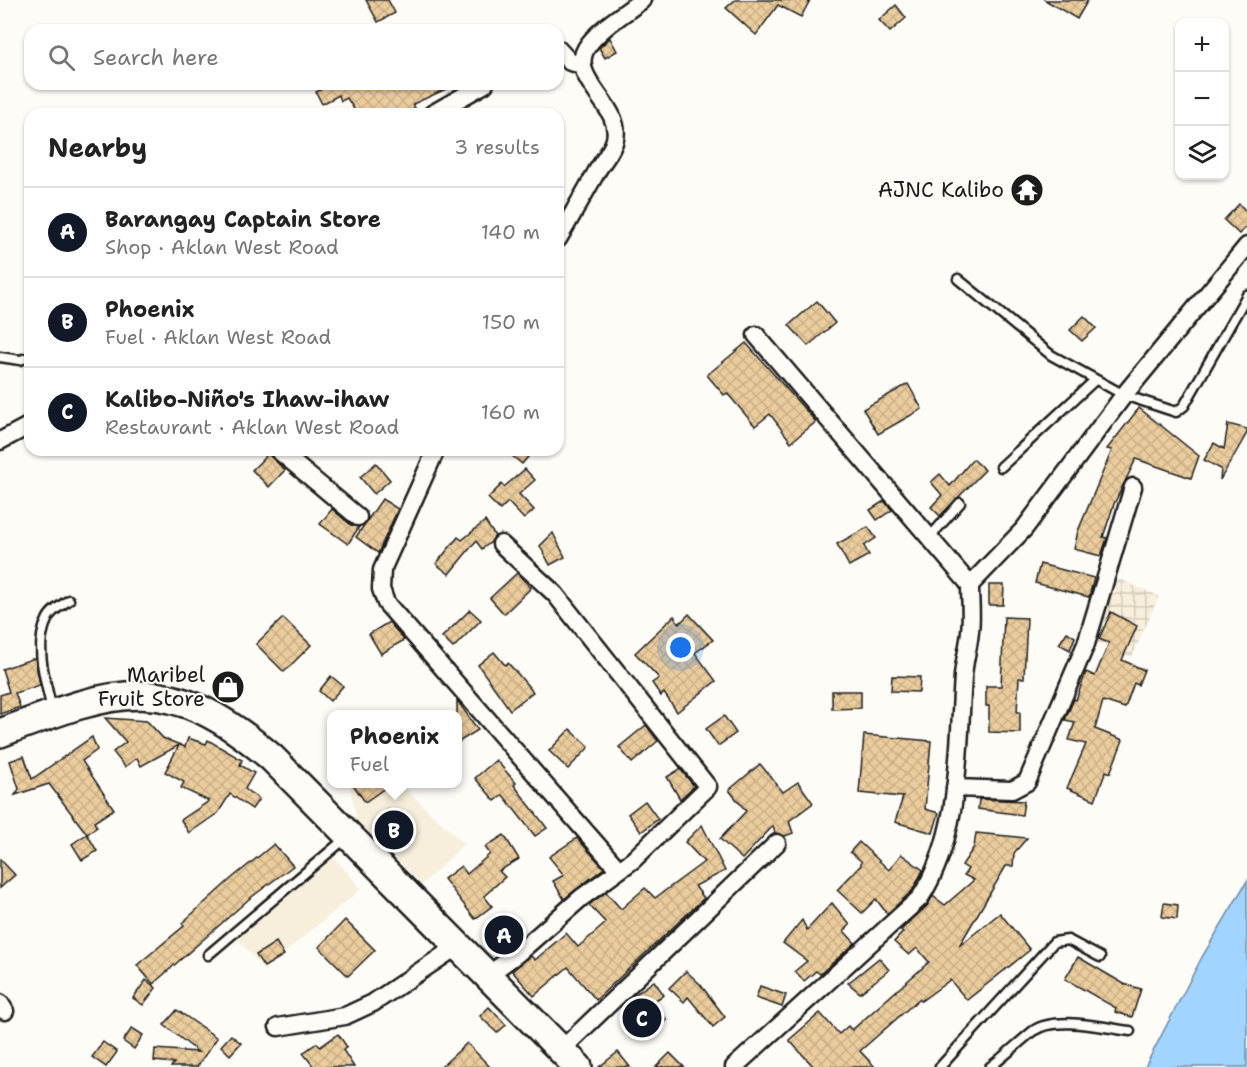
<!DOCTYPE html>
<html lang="en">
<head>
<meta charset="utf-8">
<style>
	body { margin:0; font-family:"Shantell Sans",sans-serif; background:#f6f6f6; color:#222 }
	.controls { position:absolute; right:18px; top:18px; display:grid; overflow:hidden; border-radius:12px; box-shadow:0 2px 4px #0004 }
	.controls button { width:54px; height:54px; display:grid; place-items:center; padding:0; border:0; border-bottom:2px solid #e0e0e0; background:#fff; color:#222; font:30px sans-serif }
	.you { position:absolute; left:681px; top:648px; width:21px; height:21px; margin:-15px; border:4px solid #fff; border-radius:50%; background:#1a73e8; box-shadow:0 0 0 9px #1a73e833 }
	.badge { display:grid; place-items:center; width:39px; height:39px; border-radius:50%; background:#111827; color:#fff; font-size:20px; font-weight:700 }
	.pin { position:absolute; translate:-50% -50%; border:3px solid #fff; box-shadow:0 2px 6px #0006 }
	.popup { position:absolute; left:327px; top:710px; width:135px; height:78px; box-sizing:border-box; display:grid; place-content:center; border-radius:12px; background:#fff; filter:drop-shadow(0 2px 4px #0005); font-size:20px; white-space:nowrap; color:#767676 }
	.popup b { font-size:22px; color:#222 }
	.popup::after { content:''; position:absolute; left:50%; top:100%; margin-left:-12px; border:12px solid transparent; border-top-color:#fff }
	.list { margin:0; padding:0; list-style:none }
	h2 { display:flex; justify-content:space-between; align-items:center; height:78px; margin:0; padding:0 24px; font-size:26px }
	h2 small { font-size:20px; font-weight:400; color:#767676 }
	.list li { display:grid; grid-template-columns:39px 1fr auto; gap:18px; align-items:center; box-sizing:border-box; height:90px; padding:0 24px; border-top:2px solid #e0e0e0 }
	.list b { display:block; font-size:22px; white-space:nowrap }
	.list p { margin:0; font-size:20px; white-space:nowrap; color:#767676 }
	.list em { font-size:20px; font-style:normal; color:#767676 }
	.icon { flex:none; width:33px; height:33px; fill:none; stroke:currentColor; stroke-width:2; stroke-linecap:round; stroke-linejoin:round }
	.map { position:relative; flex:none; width:1247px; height:1067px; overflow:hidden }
	.search { position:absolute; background:#fff; box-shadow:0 2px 4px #0004; left:24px; top:24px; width:540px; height:66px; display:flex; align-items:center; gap:15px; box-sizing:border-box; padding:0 21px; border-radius:18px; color:#767676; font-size:22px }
	.panel { position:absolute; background:#fff; box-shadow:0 2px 4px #0004; left:24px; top:108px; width:540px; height:348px; border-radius:18px }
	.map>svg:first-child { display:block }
</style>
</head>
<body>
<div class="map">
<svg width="1247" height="1067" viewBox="0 0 1247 1067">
	<defs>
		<pattern id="industrial-grid" width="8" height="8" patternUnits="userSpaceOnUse" patternTransform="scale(1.5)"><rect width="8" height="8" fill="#f8eedc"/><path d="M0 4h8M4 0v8" fill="none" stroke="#d4ccbc"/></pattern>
		<pattern id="building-cross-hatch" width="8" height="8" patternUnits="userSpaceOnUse" patternTransform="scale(1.5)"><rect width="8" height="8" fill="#ebcc9d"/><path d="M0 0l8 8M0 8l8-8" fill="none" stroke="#c9af87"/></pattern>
	</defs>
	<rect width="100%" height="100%" fill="#fdfcf7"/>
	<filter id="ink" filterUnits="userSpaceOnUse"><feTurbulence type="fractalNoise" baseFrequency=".0167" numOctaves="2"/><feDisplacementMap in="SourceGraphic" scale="12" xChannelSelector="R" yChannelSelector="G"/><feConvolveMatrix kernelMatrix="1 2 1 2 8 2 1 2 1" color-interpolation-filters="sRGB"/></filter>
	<g filter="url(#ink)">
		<!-- built -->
		<g fill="#f8eedc">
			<path d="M352 784H400L464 844 422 885 357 820 350 785Z"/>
			<path d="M334 857 361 889 264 970 237 938Z"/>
		</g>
		<!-- industrial -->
		<path fill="url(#industrial-grid)" d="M1119 579 1159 596 1132 657 1091 640Z"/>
		<!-- water -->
		<path fill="#a1d4ff" stroke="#6c8aa4" stroke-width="1.5" d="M1247 881V1067H1145L1202 957Z"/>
		<!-- building -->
		<g fill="url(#building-cross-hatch)" stroke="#1c1c1c" stroke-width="1.5">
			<path d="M366 0H388L395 13 378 22Z"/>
			<path d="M735 0H810L801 17 778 5 756 35 726 8Z"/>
			<path d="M1045 0H1088L1077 19Z"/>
			<path d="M896 5 906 18 890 32 879 20Z"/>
			<path d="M610 38 617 51 605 58 599 48Z"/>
			<path d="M331 84H457L413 104 415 108 405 114H357L347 98 341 101 339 95 322 104 316 92Z"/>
			<path d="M1239 204 1247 212V226L1239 234 1224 220Z"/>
			<path d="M817 301 835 323 808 346 789 325Z"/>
			<path d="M1084 316 1096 328 1082 341 1070 330Z"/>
			<path d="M746 343 816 422 791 442 770 414 755 426 727 393 724 395 707 375Z"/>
			<path d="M908 384 922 409 878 434 863 409Z"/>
			<path d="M1139 408 1199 456 1191 478 1136 459 1114 504 1103 537 1107 538 1101 556 1074 549 1078 531 1112 450 1107 449Z"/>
			<path d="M1228 424 1247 429V433L1220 480 1221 469 1204 460 1214 443 1224 449Z"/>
			<path d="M505 450H534L522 464Z"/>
			<path d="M268 454 285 470 269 487 252 470Z"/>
			<path d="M973 459 985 470 940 516 931 507 942 495 931 482 940 474 950 486Z"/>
			<path d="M376 463 390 480 374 494 360 477Z"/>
			<path d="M525 469 535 480 519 494 534 510 524 519 508 502 500 510 488 498 502 484 504 487Z"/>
			<path d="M382 499 398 509 378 553 356 537Z"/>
			<path d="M884 501 892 510 877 520 870 510Z"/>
			<path d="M332 509 351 525 359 527 348 544 320 524Z"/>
			<path d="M485 521 495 536 491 542 482 549 476 541 449 574 436 564 458 537 462 540Z"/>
			<path d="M868 527 876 538 864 546 869 555 849 566 837 544Z"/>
			<path d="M553 533 565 557 550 565 540 546Z"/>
			<path d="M1040 564 1094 578 1089 597 1035 583Z"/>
			<path d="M517 573 531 588 504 614 490 598Z"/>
			<path d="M989 585H1004L1003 605H989Z"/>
			<path d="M470 610 481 620 453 648 442 637Z"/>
			<path d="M1111 612 1137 626 1122 660 1144 670 1138 685 1134 683 1125 708 1103 701 1095 729 1123 740 1110 773 1106 771 1095 800 1067 788 1086 744 1069 740 1075 722 1065 720 1074 699 1076 700 1086 672 1095 676 1109 643 1099 639Z"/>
			<path d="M689 614 713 640 695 653 716 681 677 712 664 693 661 696 652 683 659 678 635 653 674 616 679 624Z"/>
			<path d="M1004 617 1027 618 1024 678H1019L1017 712H1020V733L989 732V706H986V686H1001Z"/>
			<path d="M283 618 311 645 284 672 256 644Z"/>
			<path d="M389 622 404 640 381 654 369 634Z"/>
			<path d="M1067 632 1075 637 1070 650 1059 644Z"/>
			<path d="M494 652 505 665 508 663 517 673 533 692 510 710 478 665Z"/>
			<path d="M35 658 40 685 15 693 20 707 0 714V695L9 692 2 669Z"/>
			<path d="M331 676 343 686 330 701 319 691Z"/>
			<path d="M892 676 920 677 919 692 891 691Z"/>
			<path d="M832 691H861V708L832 709Z"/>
			<path d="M457 700 478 730 457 743Z"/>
			<path d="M724 716 736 733 718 746 706 729Z"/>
			<path d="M105 718 147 721 163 738 185 747 188 738 206 744 208 740 242 760 240 765 254 773 245 789 259 799 252 809 230 794 218 813 189 833 181 820 209 801 181 788 184 782 165 772 179 745 141 766 137 758 125 767 113 752 126 742Z"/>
			<path d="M646 725 658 741 632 763 619 747Z"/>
			<path d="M570 729 589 747 568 769 549 751Z"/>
			<path d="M864 735 931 741 925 809 939 813 933 833 895 822 903 797 859 793Z"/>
			<path d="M92 737 97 750 82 761 114 809 94 822 97 827 87 834 49 784 15 795 19 789 10 761 24 756 32 779Z"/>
			<path d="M496 760 516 783 514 785 547 828 535 836 503 795 495 801 475 778Z"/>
			<path d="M760 764 783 792 798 782 813 803 789 821 793 833 785 836 775 833 773 826 742 859 720 839 746 811 729 790Z"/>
			<path d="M680 769 694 786 680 799 667 777Z"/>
			<path d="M352 783H392L365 802Z"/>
			<path d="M979 799 1024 801 1022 815 978 809Z"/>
			<path d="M645 801 658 819 641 832 628 814Z"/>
			<path d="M388 810 413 838 399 849 375 821Z"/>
			<path d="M702 825 725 871 695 886 704 898 596 1000 568 967 534 996 512 971 531 956 535 960 566 933 578 947 606 923 589 905 606 892 621 909 645 888 655 898 704 862 685 842Z"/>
			<path d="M976 833 1027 838 1014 853 1013 866H1006L959 946 1000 913 1030 950 967 1000 950 980 921 1001 919 999 860 1051 875 1067H814L789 1040 820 1013 839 1034 848 1026 852 1030 929 962 917 948 909 955 894 942 903 932 901 930 927 906 933 896 945 905 974 880 964 875 968 869 962 865 974 847Z"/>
			<path d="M87 834 97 851 82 860 72 844Z"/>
			<path d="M504 835 519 859 499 871 505 877 484 896 492 906 475 919 444 879 461 866 467 874 490 854 485 847Z"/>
			<path d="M577 838 604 868 564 899 553 881 564 875 549 857Z"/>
			<path d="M859 842 889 870 901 854 923 870 912 891 887 914 876 899 862 913 837 890 861 865V861L850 852Z"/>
			<path d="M274 844 293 866 249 899 153 984 137 965 184 926 182 923 232 878Z"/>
			<path d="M0 859 15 875 0 888Z"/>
			<path d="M832 903 850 925 844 931 855 943 820 974 816 971 804 981 795 971 807 961 783 943 802 920 807 930Z"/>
			<path d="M1164 903 1178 905 1177 919 1162 917Z"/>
			<path d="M345 920 375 950 348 976 319 947Z"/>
			<path d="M276 942 284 955 264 967 256 955Z"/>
			<path d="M1078 957 1124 984 1141 989 1132 1017 1115 1012 1116 1008 1065 979Z"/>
			<path d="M879 958 889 970 860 993 848 983Z"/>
			<path d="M686 971 700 984 725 1017 713 1027 688 997 684 1002 669 988Z"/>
			<path d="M146 980 156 988 143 1005 133 998Z"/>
			<path d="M654 981 664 995 652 1002 667 1020 656 1030 643 1014 640 1016 629 999Z"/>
			<path d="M760 986 786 995 782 1007 756 998Z"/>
			<path d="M489 1007 506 1025 497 1033 480 1016Z"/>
			<path d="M177 1010 217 1038 197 1067H171L174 1063 154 1061 155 1049 198 1052 164 1025Z"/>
			<path d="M132 1028 143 1035 134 1049 123 1041Z"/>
			<path d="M338 1034 347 1047 343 1050 354 1067H314L303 1053 317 1043 320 1047Z"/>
			<path d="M231 1035 241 1043 230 1055 221 1046Z"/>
			<path d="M103 1042 117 1052 106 1067 92 1057Z"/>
			<path d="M467 1043 490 1067H441Z"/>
			<path d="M618 1052 630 1067H599Z"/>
			<path d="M670 1053 684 1067H656Z"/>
		</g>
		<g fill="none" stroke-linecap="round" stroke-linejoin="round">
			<!-- lane casing -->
			<g stroke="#1c1c1c" stroke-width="13">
				<g id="lane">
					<path d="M958 279 1051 355 1124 395 1176 412 1184 406 1247 295"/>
					<path d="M0 357 20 360 30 357"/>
					<path d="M1001 467 1095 380"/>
					<path d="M929 538 960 503"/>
					<path d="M52 710C46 682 33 645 48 618 51 611 62 605 69 600"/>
					<path d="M208 955 347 837"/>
					<path d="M940 1067 1054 942 1068 940 1100 957"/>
					<path d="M990 1067C1005 1056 1018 1043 1033 1031 1055 1015 1105 1028 1130 1031"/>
				</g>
			</g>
			<!-- street casing -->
			<g stroke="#1c1c1c" stroke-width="21">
				<g id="street">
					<path d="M558 49 570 62 583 65"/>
					<path d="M432 114 485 84"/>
					<path d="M558 239C571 217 584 194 597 171 602 162 613 150 615 139 623 104 563 77 589 44 603 26 624 14 642 0"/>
					<path d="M756 335 970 585"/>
					<path d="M0 441 30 425"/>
					<path d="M278 450 358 517"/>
					<path d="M436 450 382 570 381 589 386 603 619 870"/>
					<path d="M955 788 1012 790 1027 782 1086 644 1133 487"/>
					<path d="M488 975 517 954 581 898 633 860 708 787 555 594 501 544"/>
					<path d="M0 1003 5 1011"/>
					<path d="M278 1027 345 1016 373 1003 459 945"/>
					<path d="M561 1050 777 843"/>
					<path d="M734 1067 920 898C961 834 958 750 963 676 964 661 969 646 970 631 972 616 970 600 970 585L1024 529 1124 395 1247 246"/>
				</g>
			</g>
			<!-- primary casing -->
			<g stroke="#1c1c1c" stroke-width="32">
				<path id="primary" d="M0 733C119 688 168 669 272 758L578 1067"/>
			</g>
			<!-- lane -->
			<use href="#lane" stroke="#fdfcf7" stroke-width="8"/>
			<!-- street -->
			<use href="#street" stroke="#fdfcf7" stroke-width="16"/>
			<!-- primary -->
			<use href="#primary" stroke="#fdfcf7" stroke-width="27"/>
		</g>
	</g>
	<!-- icons -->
	<defs>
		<g id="temple-disc" transform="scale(1.725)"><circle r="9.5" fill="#1c1c1c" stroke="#fdfcf7"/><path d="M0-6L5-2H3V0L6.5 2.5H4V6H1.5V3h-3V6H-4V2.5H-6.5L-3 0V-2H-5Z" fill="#fff"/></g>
		<g id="shop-disc" transform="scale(1.725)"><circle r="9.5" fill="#1c1c1c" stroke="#fdfcf7"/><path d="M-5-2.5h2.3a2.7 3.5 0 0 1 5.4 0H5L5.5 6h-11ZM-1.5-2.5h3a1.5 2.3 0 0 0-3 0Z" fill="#fff"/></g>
	</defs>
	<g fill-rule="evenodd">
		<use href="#temple-disc" x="1027" y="190"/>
		<use href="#shop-disc" x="228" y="687"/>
	</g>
	<g text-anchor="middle" stroke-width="4.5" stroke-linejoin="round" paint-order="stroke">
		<!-- poi labels -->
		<g font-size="21" fill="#1c1c1c" stroke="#fdfcf7" text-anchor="end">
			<text x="1004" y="197">AJNC Kalibo</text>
			<text x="205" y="682">Maribel<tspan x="205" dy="24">Fruit Store</tspan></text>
		</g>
	</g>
</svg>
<div class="controls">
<button>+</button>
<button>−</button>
<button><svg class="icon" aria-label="layers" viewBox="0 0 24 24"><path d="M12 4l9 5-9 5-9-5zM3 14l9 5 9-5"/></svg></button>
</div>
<div class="you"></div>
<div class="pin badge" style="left:504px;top:935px">A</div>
<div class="pin badge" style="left:394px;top:830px">B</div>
<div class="popup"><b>Phoenix</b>Fuel</div>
<div class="pin badge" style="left:642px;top:1018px">C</div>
<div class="search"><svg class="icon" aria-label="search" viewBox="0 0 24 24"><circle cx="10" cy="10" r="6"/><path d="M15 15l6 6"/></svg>Search here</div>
<section class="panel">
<h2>Nearby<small>3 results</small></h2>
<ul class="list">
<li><span class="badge">A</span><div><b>Barangay Captain Store</b><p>Shop · Aklan West Road</p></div><em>140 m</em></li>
<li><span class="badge">B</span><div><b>Phoenix</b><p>Fuel · Aklan West Road</p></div><em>150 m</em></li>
<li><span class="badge">C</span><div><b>Kalibo-Niño's Ihaw-ihaw</b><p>Restaurant · Aklan West Road</p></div><em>160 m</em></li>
</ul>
</section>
</div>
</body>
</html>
